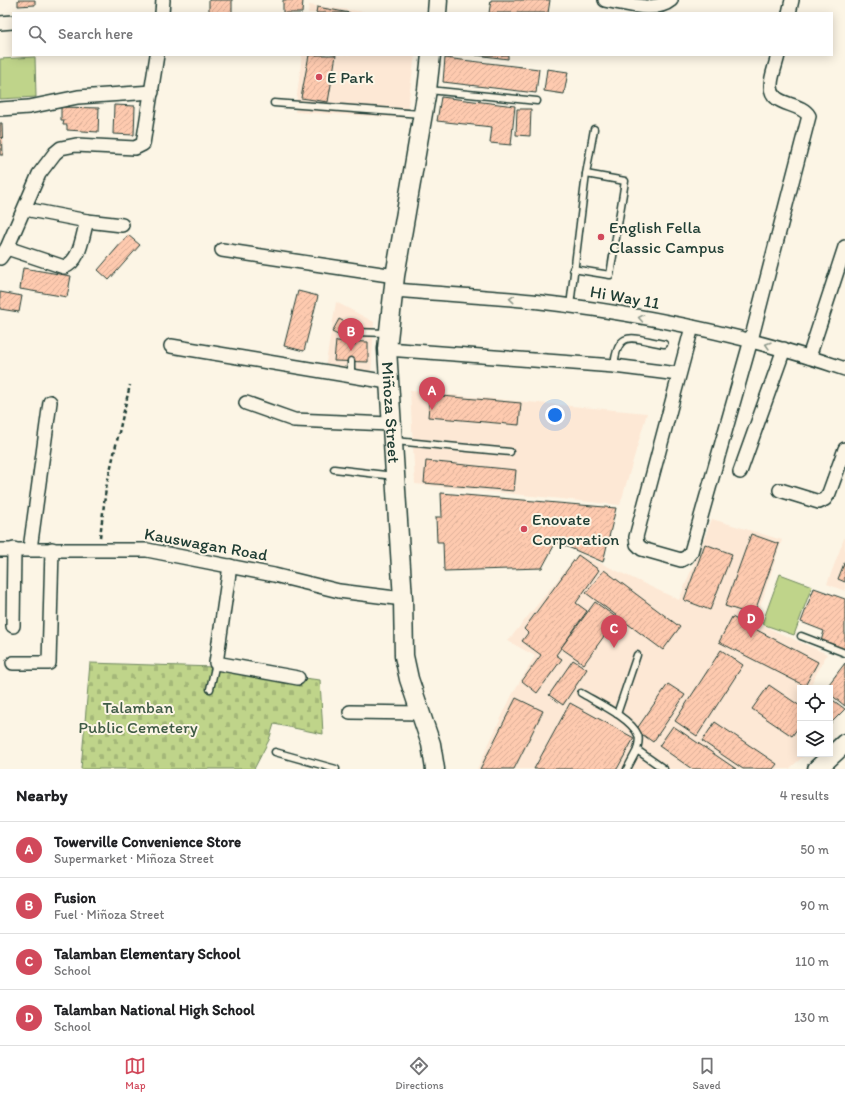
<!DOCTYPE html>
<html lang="en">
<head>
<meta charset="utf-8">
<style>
	body { margin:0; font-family:Itim,sans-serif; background:#f6f6f6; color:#202124 }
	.controls { position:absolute; right:12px; bottom:12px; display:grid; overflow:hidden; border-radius:0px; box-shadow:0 2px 10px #0003 }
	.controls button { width:36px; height:36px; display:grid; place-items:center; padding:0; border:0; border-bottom:1px solid #e0e0e0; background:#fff; color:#202124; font:20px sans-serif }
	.you { position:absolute; left:555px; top:415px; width:14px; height:14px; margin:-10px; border:3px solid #fff; border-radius:50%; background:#1a73e8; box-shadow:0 0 0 6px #1a73e833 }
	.badge { display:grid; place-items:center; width:26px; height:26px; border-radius:50%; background:#d1495b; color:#fff; font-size:13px; font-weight:700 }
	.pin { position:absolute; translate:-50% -33px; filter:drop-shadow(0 1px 2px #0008) }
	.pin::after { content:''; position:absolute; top:21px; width:14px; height:12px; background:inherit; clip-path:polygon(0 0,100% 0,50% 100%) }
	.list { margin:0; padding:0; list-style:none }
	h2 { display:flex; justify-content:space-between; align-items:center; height:52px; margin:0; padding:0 16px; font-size:17px }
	h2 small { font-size:13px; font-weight:400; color:#757577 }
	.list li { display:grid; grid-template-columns:26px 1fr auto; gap:12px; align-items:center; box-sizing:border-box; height:56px; padding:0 16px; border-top:1px solid #e0e0e0 }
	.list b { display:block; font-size:15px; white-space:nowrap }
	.list p { margin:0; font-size:13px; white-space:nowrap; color:#757577 }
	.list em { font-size:13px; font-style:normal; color:#757577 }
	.icon { flex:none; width:22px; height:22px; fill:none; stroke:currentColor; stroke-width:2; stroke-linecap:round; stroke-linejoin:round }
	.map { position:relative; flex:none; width:845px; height:769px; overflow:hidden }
	.search { position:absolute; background:#fff; box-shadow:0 2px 10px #0003; left:12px; right:12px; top:12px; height:44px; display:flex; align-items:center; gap:10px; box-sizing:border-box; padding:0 14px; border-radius:0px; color:#757577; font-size:15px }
	.sheet { height:276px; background:#fff }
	nav { display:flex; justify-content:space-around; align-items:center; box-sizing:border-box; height:56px; border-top:1px solid #e0e0e0; background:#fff; font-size:11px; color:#757577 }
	nav a { display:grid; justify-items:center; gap:2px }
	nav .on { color:#d1495b }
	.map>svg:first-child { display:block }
</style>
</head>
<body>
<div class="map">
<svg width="845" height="769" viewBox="0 0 845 769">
	<defs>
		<pattern id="cemetery-stones" width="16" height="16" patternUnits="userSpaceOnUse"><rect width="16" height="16" fill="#bfd48a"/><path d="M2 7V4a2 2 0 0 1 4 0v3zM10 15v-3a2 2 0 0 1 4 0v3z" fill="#a4b778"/></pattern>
		<pattern id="building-hatch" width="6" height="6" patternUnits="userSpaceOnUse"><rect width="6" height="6" fill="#fecaaf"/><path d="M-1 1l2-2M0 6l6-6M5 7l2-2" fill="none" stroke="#d9ae97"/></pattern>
	</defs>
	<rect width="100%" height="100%" fill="#fcf5e5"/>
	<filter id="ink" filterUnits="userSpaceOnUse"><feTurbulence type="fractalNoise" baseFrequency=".025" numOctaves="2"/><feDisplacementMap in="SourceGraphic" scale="8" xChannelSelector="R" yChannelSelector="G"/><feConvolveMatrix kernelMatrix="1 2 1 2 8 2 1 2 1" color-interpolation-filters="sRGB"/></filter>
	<g filter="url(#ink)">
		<!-- built -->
		<g fill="#fde8d5">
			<path d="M309 5 374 13H308Z"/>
			<path d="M302 55H415L406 118 295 112Z"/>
			<path d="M336 302 374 322 371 376 325 368Z"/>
			<path d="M410 391 647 413 620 505 415 484Z"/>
			<path d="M712 519 782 540 755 622 827 654 809 688H800V754H806L789 769H477L513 693 535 656 508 641 579 553 679 600Z"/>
			<path d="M845 536V591L827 584Z"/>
		</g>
		<!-- cemetery -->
		<path fill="url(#cemetery-stones)" stroke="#6f885f" d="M90 663 214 667 320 680 323 734 274 724 269 740 254 769H81Z"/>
		<!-- pitch -->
		<g fill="#bfd48a" stroke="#6f885f">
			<path d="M35 57 36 97 0 99V59Z"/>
			<path d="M780 574 812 586 794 635 762 624Z"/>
		</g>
		<!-- building -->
		<g fill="url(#building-hatch)" stroke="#1f3d34">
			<path d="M18 0H35V5L18 6Z"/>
			<rect x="209" y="0" width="23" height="13"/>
			<path d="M283 0H303L302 13H283Z"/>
			<path d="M491 0H550L548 13H489Z"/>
			<path d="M317 7 350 13H316Z"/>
			<path d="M309 55H336L328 102 301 98Z"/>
			<path d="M476 55H508V59Z"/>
			<path d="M445 58 539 69 536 93 443 82Z"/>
			<path d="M547 69 568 72 564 94 544 91Z"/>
			<path d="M441 97 515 106 511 145 490 143 492 127 437 121Z"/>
			<path d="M114 105 135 106 134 135 113 134Z"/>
			<path d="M61 107 99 108 98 132 67 130V125H63L64 120H61Z"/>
			<path d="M517 109H531L530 136 516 135Z"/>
			<path d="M0 123H2L3 155H0Z"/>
			<path d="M128 235 140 245 109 280 98 270Z"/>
			<path d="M23 268 71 276 67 297 20 289Z"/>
			<path d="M298 291 318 296 304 351 284 346Z"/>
			<path d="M0 292 22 296 19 312 0 309Z"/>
			<path d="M339 319 349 324 342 337 332 332Z"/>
			<path d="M336 341 368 342V362L334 361Z"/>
			<path d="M430 395 521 403 519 425 428 417Z"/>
			<path d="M426 461 516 470 514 491 424 483Z"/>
			<path d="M441 493 616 508 603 562 556 542 542 568 444 571 443 542H437L436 517H442Z"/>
			<path d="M751 534 779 544 755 611 748 609 747 613 725 606Z"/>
			<path d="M705 544 732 554 710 610 684 600Z"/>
			<path d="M578 555 599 570 576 603 587 611 556 655 562 659 537 693 522 681 541 655 522 641 528 633 524 629Z"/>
			<path d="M845 561V582L838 579Z"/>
			<path d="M604 570 680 627 663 650 586 593Z"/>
			<path d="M814 588 845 599V650L821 641 824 631 801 622Z"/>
			<path d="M595 602 617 618 584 664 561 648Z"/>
			<path d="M732 617 818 662 805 686 719 642Z"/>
			<path d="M721 650 743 665 697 736 675 721Z"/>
			<path d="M573 660 587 669 563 705 549 695Z"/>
			<path d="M845 663V706L830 694V688H826Z"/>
			<path d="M668 684 685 695 653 742 636 730Z"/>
			<path d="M769 685 800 706V725L792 736 752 709Z"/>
			<path d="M516 698 543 711 514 769H480Z"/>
			<path d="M830 698 845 709 831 723H830Z"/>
			<path d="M570 703 634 738 617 769H534Z"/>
			<path d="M715 722 777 764 773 769H743L702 741Z"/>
			<path d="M673 726 736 769H692L659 746Z"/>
		</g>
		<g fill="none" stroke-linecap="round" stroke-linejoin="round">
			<!-- service casing -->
			<g stroke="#1f3d34" stroke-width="9">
				<g id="service">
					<path d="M429 90 537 101"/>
					<path d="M274 103 421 114"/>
					<path d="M573 269 610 275 625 181 586 174"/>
					<path d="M570 306 586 174 594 129"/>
					<path d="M352 342 353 332 388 333"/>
					<path d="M614 366C618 327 633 339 664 344"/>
					<path d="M351 376V361"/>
					<path d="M395 441 510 452"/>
					<path d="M334 469 394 476"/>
					<path d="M801 636 845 653"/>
					<path d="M210 689 216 663"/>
					<path d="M581 693C596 702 631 718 638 735 640 739 638 745 637 750"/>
					<path d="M617 714 637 655"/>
					<path d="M275 752 336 769"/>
					<path d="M627 769 637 750 664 769"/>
				</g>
			</g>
			<!-- minor casing -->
			<g stroke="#1f3d34" stroke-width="16">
				<g id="minor">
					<path d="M605 0C625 3 654 14 671 0"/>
					<path d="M162 13 163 0"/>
					<path d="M789 13 792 0"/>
					<path d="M0 23 13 22"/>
					<path d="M0 109 29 107 78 97 152 92"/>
					<path d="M25 209 87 221 122 225"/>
					<path d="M7 248 64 267C81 261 82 236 87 221"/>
					<path d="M222 250 395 276"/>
					<path d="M0 258 7 248 39 174 55 153 61 148 76 145 135 148 143 144 157 55"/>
					<path d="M394 290C440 294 486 296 532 301 637 313 746 335 845 369"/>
					<path d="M692 327 636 537 637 544 642 549 681 560 687 557 691 552 751 340 809 116C800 101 770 107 771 85 771 76 776 65 778 55"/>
					<path d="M171 346 388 382"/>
					<path d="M387 349 614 366 678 374"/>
					<path d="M809 357 845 247"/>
					<path d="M246 403 294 420 390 424"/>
					<path d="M740 472 784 349"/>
					<path d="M780 490 819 502 825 499 829 493 845 449"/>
					<path d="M30 549 50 402"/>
					<path d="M0 550H147L274 575 339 591 403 599"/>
					<path d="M230 566 216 663 298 678"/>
					<path d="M13 626 14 549"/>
					<path d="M13 663H49L52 549"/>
					<path d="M350 712 421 713"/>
				</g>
			</g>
			<!-- secondary casing -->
			<g stroke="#1f3d34" stroke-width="21">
				<g id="secondary">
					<path d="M437 13 438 0"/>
					<path id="s1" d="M431 55 427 90 395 276 387 349 403 599 404 656 409 679 431 744 435 769"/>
					<path d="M817 769 845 743"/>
				</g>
			</g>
			<!-- path -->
			<path stroke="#1f3d34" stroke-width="2.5" stroke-dasharray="4 3" stroke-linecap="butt" d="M100 537 106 488 130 385"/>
			<!-- service -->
			<use href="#service" stroke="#fcf5e5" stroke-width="6"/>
			<!-- minor -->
			<use href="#minor" stroke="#fcf5e5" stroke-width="13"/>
			<!-- secondary -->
			<use href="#secondary" stroke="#fcf5e5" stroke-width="18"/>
		</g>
		<!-- one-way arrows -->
		<defs><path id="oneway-chevron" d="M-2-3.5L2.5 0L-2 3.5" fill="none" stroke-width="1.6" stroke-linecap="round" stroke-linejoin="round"/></defs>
		<g stroke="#8e998c">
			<use href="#oneway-chevron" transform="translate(512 299) rotate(-175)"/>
			<use href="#oneway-chevron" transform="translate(641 318) rotate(-170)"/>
			<use href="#oneway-chevron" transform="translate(768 345) rotate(-164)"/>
		</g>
	</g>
	<!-- markers -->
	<g fill="#d1495b" stroke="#fcf5e5" stroke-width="1.5">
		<circle cx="319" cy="77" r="4"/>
		<circle cx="601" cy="237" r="4"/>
		<circle cx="524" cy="529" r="4"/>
	</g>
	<g text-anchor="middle" stroke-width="4" stroke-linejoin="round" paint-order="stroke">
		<!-- poi labels -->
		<g font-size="17" fill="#1f3d34" stroke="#fcf5e5" text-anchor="start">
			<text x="327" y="83">E Park</text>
			<text x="609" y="233">English Fella<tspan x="609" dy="20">Classic Campus</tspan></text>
			<text x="532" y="525">Enovate<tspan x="532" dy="20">Corporation</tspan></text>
		</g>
		<!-- street labels -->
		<g font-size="17" fill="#1f3d34" stroke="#fcf5e5">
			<text transform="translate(625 297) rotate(10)" y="6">Hi Way 11</text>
			<text dy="6" stroke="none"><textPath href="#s1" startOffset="361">Miñoza Street</textPath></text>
			<text transform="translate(206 544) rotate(10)" y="6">Kauswagan Road</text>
		</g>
		<!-- park labels -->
		<g font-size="17" fill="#3f5b45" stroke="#fcf5e5">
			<text x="138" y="713">Talamban<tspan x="138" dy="20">Public Cemetery</tspan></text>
		</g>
	</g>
</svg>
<div class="controls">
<button><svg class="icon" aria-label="locate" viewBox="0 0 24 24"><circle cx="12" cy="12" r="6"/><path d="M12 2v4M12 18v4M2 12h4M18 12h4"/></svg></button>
<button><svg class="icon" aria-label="layers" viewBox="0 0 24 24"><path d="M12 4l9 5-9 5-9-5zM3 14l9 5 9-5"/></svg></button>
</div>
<div class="you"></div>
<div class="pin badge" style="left:432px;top:410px">A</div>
<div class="pin badge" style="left:351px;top:351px">B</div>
<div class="pin badge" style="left:614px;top:648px">C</div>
<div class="pin badge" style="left:751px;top:638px">D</div>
<div class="search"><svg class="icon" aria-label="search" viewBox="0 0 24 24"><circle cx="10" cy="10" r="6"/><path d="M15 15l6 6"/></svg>Search here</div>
</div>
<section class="sheet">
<h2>Nearby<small>4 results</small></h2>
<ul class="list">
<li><span class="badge">A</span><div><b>Towerville Convenience Store</b><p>Supermarket · Miñoza Street</p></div><em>50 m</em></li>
<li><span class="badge">B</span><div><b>Fusion</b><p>Fuel · Miñoza Street</p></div><em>90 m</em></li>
<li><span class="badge">C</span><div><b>Talamban Elementary School</b><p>School</p></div><em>110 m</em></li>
<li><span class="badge">D</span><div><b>Talamban National High School</b><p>School</p></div><em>130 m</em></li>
</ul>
</section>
<nav>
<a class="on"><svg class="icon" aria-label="map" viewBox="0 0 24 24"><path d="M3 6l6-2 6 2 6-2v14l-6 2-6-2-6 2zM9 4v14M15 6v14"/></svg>Map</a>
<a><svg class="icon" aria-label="directions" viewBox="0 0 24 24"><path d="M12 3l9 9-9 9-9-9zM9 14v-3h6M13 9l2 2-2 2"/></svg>Directions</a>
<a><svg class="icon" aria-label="saved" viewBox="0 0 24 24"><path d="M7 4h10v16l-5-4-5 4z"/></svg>Saved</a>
</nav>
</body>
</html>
